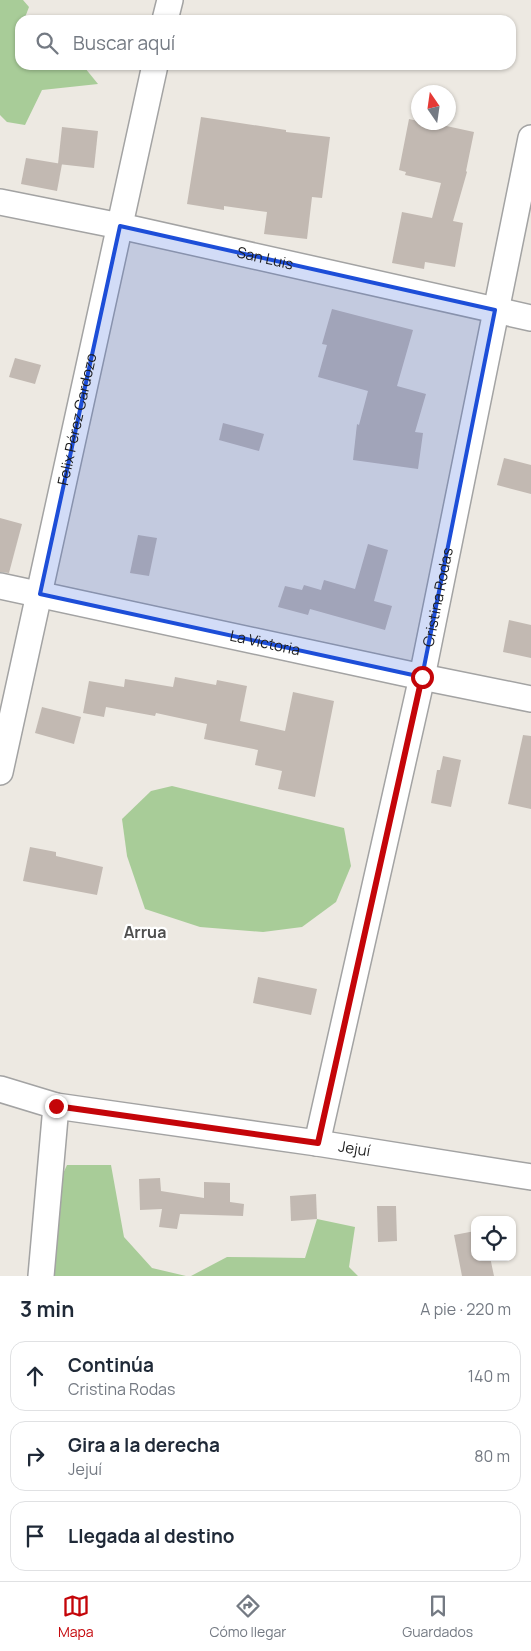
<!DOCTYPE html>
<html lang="es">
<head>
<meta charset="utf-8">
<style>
	body { margin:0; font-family:Manrope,sans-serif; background:#f2f2f3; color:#1f2937 }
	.controls { position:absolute; right:15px; bottom:15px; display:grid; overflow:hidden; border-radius:10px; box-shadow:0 1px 4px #0004 }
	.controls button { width:45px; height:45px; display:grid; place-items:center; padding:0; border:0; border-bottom:1px solid #e0e1e3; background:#fff; color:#1f2937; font:25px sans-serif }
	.compass { position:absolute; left:411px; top:85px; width:45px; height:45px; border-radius:50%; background:#fff; box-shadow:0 1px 4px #0004; rotate:347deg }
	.stop { position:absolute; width:15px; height:15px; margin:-11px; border:4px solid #c40509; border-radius:50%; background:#fff }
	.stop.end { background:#c40509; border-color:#fff; box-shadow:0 1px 5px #0008 }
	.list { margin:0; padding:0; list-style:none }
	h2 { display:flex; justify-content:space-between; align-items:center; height:65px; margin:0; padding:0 20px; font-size:21px }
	h2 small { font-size:16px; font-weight:400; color:#747a83 }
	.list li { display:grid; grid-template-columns:32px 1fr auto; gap:15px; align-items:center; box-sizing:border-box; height:70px; margin:0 10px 10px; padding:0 10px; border:1px solid #e0e1e3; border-radius:15px }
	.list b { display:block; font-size:19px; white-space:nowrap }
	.list p { margin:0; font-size:16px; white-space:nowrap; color:#747a83 }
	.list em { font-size:16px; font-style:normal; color:#747a83 }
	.icon { flex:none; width:28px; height:28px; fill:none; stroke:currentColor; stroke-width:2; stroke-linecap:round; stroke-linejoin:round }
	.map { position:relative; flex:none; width:531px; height:1276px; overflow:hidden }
	.search { position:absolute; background:#fff; box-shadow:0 1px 4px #0004; left:15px; right:15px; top:15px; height:55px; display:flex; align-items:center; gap:12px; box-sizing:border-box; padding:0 18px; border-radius:15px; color:#747a83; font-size:19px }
	.sheet { height:305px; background:#fff }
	nav { display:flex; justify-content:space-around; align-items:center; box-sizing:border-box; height:70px; border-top:1px solid #e0e1e3; background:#fff; font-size:14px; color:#747a83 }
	nav a { display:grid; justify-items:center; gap:2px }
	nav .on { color:#c40509 }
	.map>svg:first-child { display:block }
</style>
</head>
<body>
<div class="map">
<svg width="531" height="1276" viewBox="0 0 531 1276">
	<rect width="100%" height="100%" fill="#ede9e2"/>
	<!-- forest -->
	<g fill="#a8cc98">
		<path d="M0 0H23L29 7 24 20H20V65H79L85 68 98 84 42 90 25 125 7 122 0 115Z"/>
		<path d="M172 786 344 828 351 866 336 902 302 927 263 932 200 927 145 909 127 856 122 819 151 791Z"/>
		<path d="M67 1165H111L124 1237 152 1268 186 1276H46L49 1204Z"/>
		<path d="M317 1219 355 1227 349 1267 358 1276H191L227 1257 305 1258Z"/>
	</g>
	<!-- building -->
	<g fill="#c2b9b2">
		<path d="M201 117 286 130V132L330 137 322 198 312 197 307 239 264 234 267 212 224 206V210L187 204Z"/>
		<path d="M409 119 418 121V122H428L474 132 466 171 467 172 453 221 463 223 455 267 425 262 424 269 392 263 402 212 432 218 441 183 405 175 406 172 399 170Z"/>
		<path d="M62 127 98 131 94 168 58 164Z"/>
		<path d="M26 158 62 164 57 191 21 184Z"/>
		<path d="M332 309 413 330 397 386 426 394 415 432 423 433 418 469 353 460 357 424 359 425 368 391 318 377 327 345 322 344Z"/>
		<path d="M15 358 41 365 35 384 9 377Z"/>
		<path d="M223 423 264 434 259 451 219 440Z"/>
		<path d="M504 458 531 465V494L497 485Z"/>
		<path d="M0 518 22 524 9 573 0 572Z"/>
		<path d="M138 535 157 538 149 576 130 573Z"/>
		<path d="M368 544 388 550 374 601 392 606 385 630 310 609 308 615 278 607 285 586 302 590 304 585 321 590 324 580 355 589Z"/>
		<path d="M509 620 531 625V658L503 652Z"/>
		<path d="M175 677 216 685 217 680 247 686 240 721 285 731 293 692 334 701 315 797 278 789 282 771 255 765 258 750 204 739 207 724 156 713 155 716 106 707 104 717 83 713 89 681 124 687 125 679 173 687Z"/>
		<path d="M42 707 81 717 74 744 35 733Z"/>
		<path d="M523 735 531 736V809L508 804Z"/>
		<path d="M443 756 461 760 451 807 431 803 437 770H440Z"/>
		<path d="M30 847 56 852V856L103 867 97 895 23 881Z"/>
		<path d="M258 977 317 989 311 1015 253 1003Z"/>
		<path d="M160 1178 161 1191 204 1198V1182L230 1183V1202L244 1204 243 1216 180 1214 177 1229 159 1227 162 1209 140 1210 139 1179Z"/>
		<path d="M316 1194 317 1219 291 1221 290 1196Z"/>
		<path d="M377 1206H396L397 1241 378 1242Z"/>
		<path d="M475 1231V1257H490L494 1276H462L454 1235Z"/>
	</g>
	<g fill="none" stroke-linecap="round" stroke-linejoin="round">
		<!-- minor casing -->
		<g stroke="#a3a3a3" stroke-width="28">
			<g id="minor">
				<path d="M165 20 170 0"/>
				<path id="s1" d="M0 202 120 226 531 318"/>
				<path id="s2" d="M0 586 422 677 531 699"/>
				<path id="s3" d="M0 772 155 65"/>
				<path id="s4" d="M0 1089 56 1106 317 1143 531 1177"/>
				<path id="s5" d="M317 1143 422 677 531 138"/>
				<path d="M41 1276 56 1106"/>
			</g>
		</g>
		<!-- minor -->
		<use href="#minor" stroke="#fff" stroke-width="25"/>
	</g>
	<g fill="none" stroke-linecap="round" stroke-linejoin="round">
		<!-- route -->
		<path stroke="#c40509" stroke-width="6" d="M56 1106 318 1143 422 677"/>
	</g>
	<!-- marked area -->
	<path fill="#1d4ed8" fill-opacity="0.2" stroke="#1d4ed8" stroke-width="4" stroke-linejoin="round" d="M120 226 495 310 422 677 40 594Z"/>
	<g text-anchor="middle" stroke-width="4.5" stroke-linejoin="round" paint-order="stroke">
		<!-- street labels -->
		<g font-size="15" fill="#1c1c1c" stroke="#fff">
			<text dy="5" stroke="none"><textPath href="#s1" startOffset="271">San Luis</textPath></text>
			<text dy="5" stroke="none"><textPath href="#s3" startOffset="361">Felix Pérez Cardozo</textPath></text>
			<text dy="5" stroke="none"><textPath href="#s5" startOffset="559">Cristina Rodas</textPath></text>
			<text dy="5" stroke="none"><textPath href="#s2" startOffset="271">La Victoria</textPath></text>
			<text dy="5" stroke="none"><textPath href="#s4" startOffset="360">Jejuí</textPath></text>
		</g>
		<!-- neighbourhood labels -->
		<g font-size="16" font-weight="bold" fill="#4f4f4f" stroke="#fff">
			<text x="145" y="938">Arrua</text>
		</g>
	</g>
</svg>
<div class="controls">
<button><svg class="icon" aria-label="locate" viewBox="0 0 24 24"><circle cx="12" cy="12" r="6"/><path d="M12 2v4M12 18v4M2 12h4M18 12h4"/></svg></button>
</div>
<svg class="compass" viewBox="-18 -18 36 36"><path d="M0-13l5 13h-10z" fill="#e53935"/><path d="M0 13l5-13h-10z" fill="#747a83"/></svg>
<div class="stop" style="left:422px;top:677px"></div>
<div class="stop end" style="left:56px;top:1106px"></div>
<div class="search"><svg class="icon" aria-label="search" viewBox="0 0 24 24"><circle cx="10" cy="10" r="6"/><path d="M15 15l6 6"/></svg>Buscar aquí</div>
</div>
<section class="sheet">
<h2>3 min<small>A pie · 220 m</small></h2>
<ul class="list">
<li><svg class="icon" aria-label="ahead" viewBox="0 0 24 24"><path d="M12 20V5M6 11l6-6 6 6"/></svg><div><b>Continúa</b><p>Cristina Rodas</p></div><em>140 m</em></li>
<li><svg class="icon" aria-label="right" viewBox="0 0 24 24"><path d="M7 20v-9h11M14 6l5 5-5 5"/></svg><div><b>Gira a la derecha</b><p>Jejuí</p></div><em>80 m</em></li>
<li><svg class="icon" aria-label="arrive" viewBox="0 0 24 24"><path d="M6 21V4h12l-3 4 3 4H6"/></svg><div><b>Llegada al destino</b></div></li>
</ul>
</section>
<nav>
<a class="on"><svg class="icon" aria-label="map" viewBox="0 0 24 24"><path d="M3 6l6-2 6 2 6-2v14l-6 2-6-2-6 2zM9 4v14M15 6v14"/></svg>Mapa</a>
<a><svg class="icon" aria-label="directions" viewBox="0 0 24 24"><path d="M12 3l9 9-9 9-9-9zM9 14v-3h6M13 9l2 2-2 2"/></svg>Cómo llegar</a>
<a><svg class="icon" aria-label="saved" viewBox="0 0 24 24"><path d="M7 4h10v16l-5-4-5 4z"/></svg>Guardados</a>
</nav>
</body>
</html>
